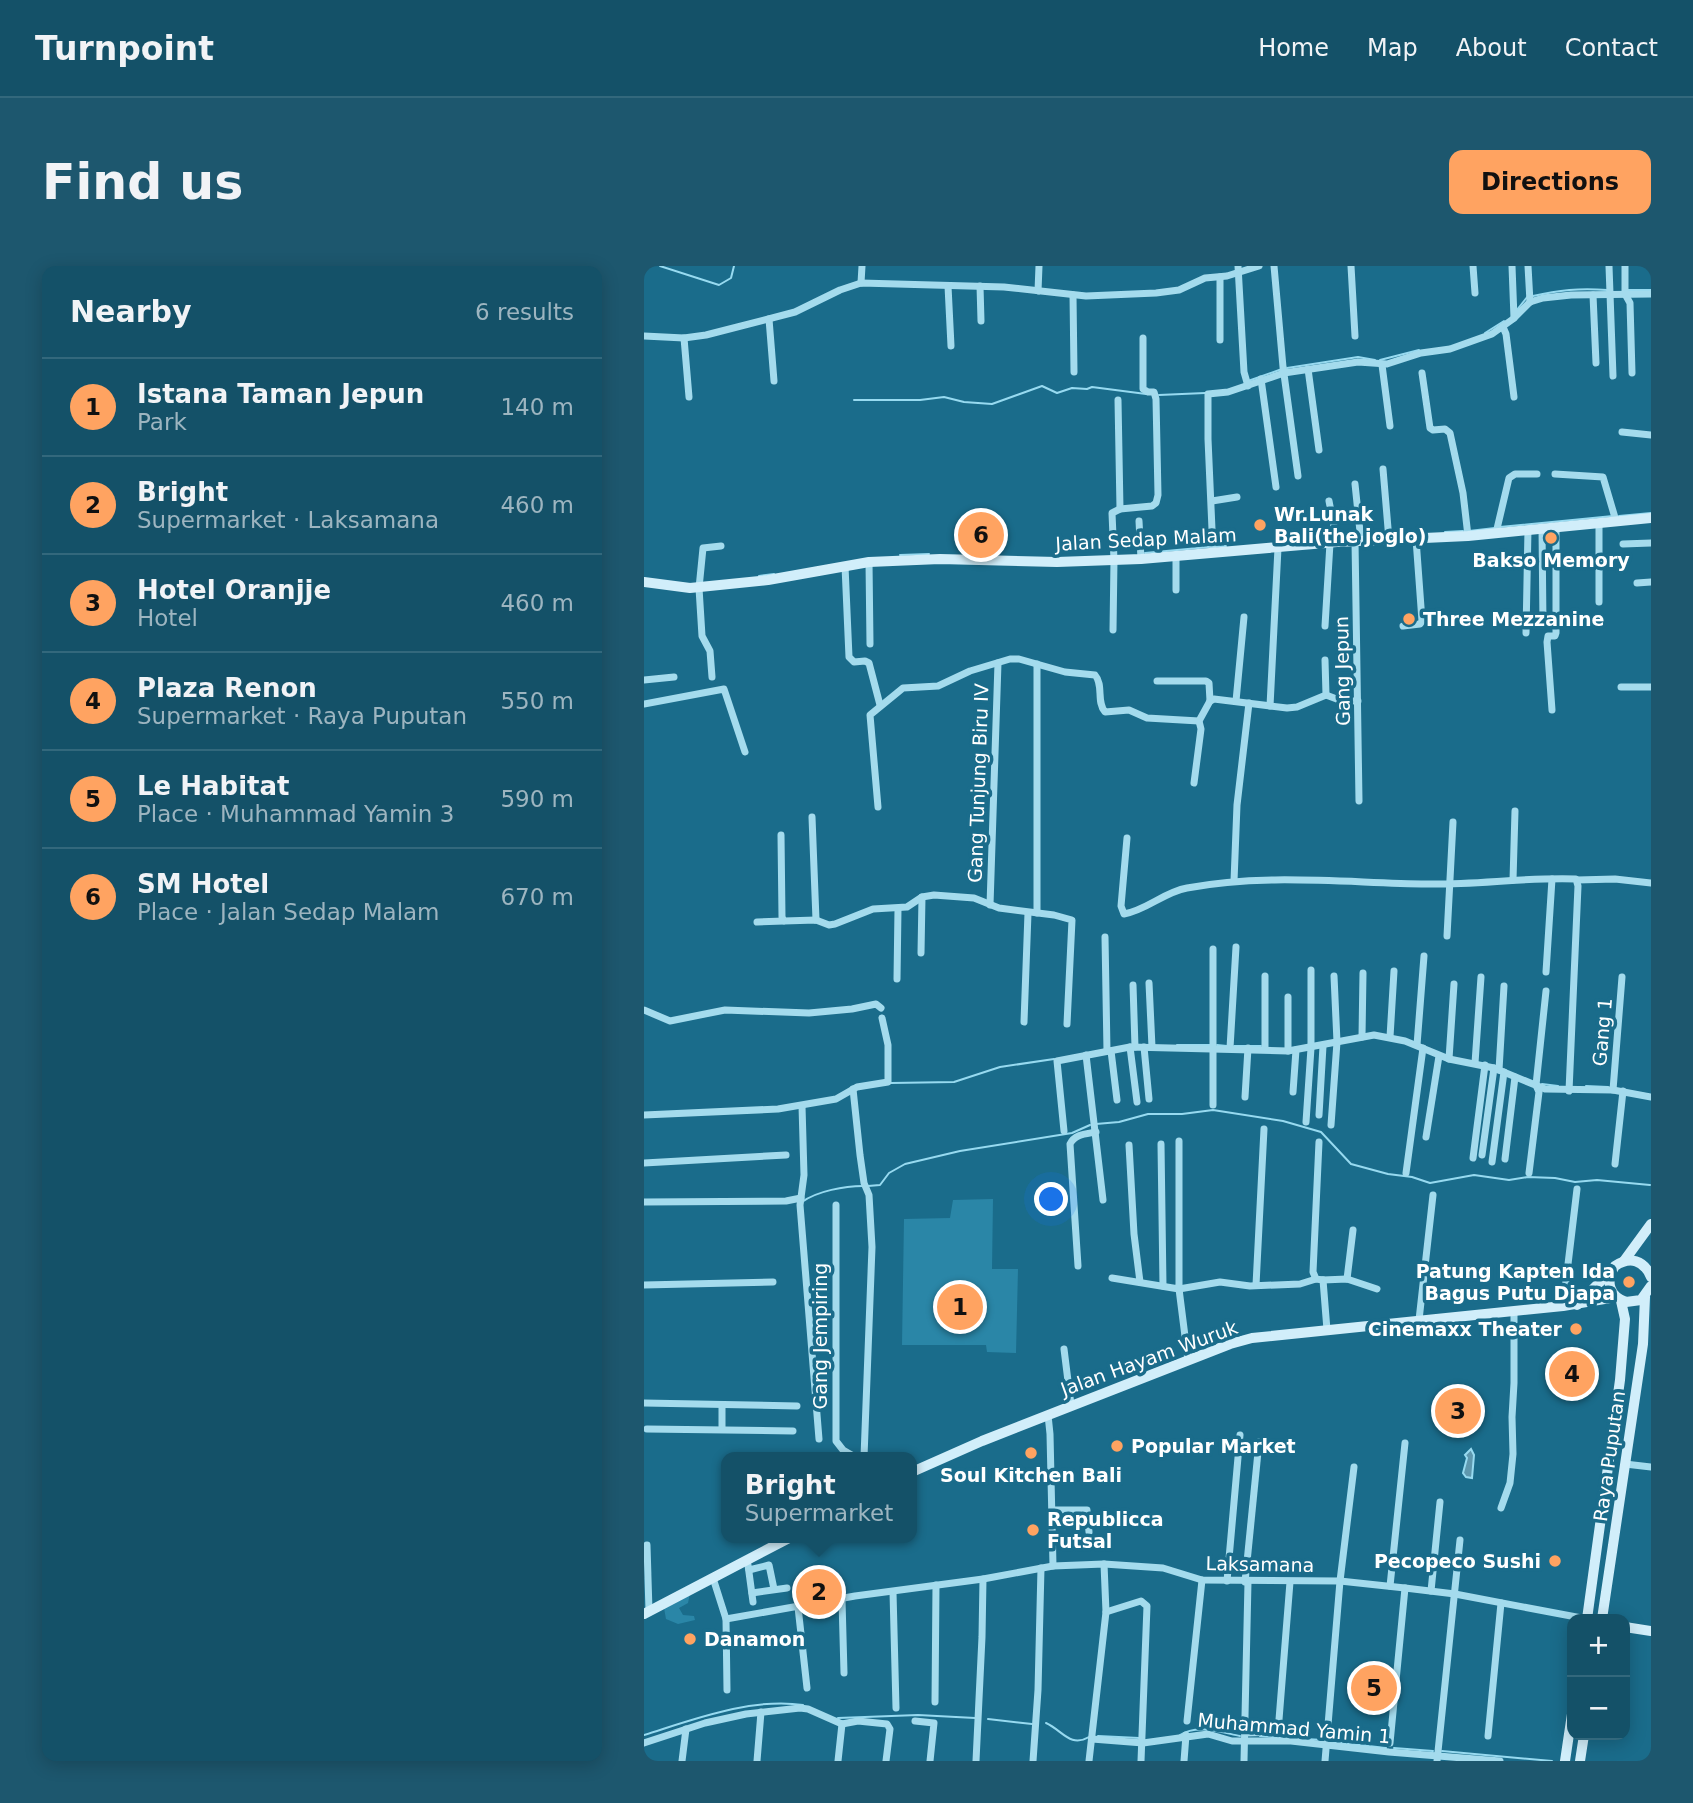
<!DOCTYPE html>
<html lang="en">
<head>
<meta charset="utf-8">
<style>
	body { margin:0; font-family:"DejaVu Sans",sans-serif; background:#1d576e; color:#f1f3f6 }
	.controls { position:absolute; right:21px; bottom:21px; display:grid; overflow:hidden; border-radius:14px; box-shadow:0 4px 18px #0003 }
	.controls button { width:63px; height:63px; display:grid; place-items:center; padding:0; border:0; border-bottom:2px solid #33687c; background:#145168; color:#f1f3f6; font:35px sans-serif }
	.you { position:absolute; left:408px; top:934px; width:24px; height:24px; margin:-18px; border:5px solid #fff; border-radius:50%; background:#1a73e8; box-shadow:0 0 0 10px #1a73e833 }
	.badge { display:grid; place-items:center; width:46px; height:46px; border-radius:50%; background:#ffa361; color:#111; font-size:23px; font-weight:700 }
	.pin { position:absolute; translate:-50% -50%; border:4px solid #fff; box-shadow:0 2px 7px #0006 }
	.popup { position:absolute; left:77px; top:1186px; width:196px; height:91px; box-sizing:border-box; display:grid; place-content:center; border-radius:14px; background:#145168; filter:drop-shadow(0 2px 5px #0005); font-size:23px; white-space:nowrap; color:#9db5c0 }
	.popup b { font-size:26px; color:#f1f3f6 }
	.popup::after { content:''; position:absolute; left:50%; top:100%; margin-left:-14px; border:14px solid transparent; border-top-color:#145168 }
	.list { margin:0; padding:0; list-style:none }
	h2 { display:flex; justify-content:space-between; align-items:center; height:91px; margin:0; padding:0 28px; font-size:30px }
	h2 small { font-size:23px; font-weight:400; color:#9db5c0 }
	.list li { display:grid; grid-template-columns:46px 1fr auto; gap:21px; align-items:center; box-sizing:border-box; height:98px; padding:0 28px; border-top:2px solid #33687c }
	.list b { display:block; font-size:26px; white-space:nowrap }
	.list p { margin:0; font-size:23px; white-space:nowrap; color:#9db5c0 }
	.list em { font-size:23px; font-style:normal; color:#9db5c0 }
	.map { position:relative; flex:none; width:1007px; height:1495px; overflow:hidden; border-radius:14px }
	header { display:flex; align-items:center; gap:42px; box-sizing:border-box; height:98px; padding:0 35px; background:#145168; border-bottom:2px solid #33687c }
	header strong { font-size:33px }
	nav { display:flex; gap:38px; margin-inline-start:auto; font-size:24px }
	.intro { display:flex; align-items:center; justify-content:space-between; box-sizing:border-box; height:168px; padding:0 42px }
	h1 { margin:0; font-size:49px }
	.button { padding:18px 32px; border-radius:14px; background:#ffa361; color:#111; font-size:24px; font-weight:700 }
	main { display:flex; gap:42px; padding:0 42px }
	aside { flex:1; background:#145168; border-radius:14px; box-shadow:0 4px 18px #0003 }
	.map>svg:first-child { display:block }
</style>
</head>
<body>
<header>
<strong>Turnpoint</strong>
<nav><a>Home</a><a>Map</a><a>About</a><a>Contact</a></nav>
</header>
<div class="intro"><h1>Find us</h1><a class="button">Directions</a></div>
<main>
<aside>
<h2>Nearby<small>6 results</small></h2>
<ul class="list">
<li><span class="badge">1</span><div><b>Istana Taman Jepun</b><p>Park</p></div><em>140 m</em></li>
<li><span class="badge">2</span><div><b>Bright</b><p>Supermarket · Laksamana</p></div><em>460 m</em></li>
<li><span class="badge">3</span><div><b>Hotel Oranjje</b><p>Hotel</p></div><em>460 m</em></li>
<li><span class="badge">4</span><div><b>Plaza Renon</b><p>Supermarket · Raya Puputan</p></div><em>550 m</em></li>
<li><span class="badge">5</span><div><b>Le Habitat</b><p>Place · Muhammad Yamin 3</p></div><em>590 m</em></li>
<li><span class="badge">6</span><div><b>SM Hotel</b><p>Place · Jalan Sedap Malam</p></div><em>670 m</em></li>
</ul>
</aside>
<div class="map">
<svg width="1007" height="1495" viewBox="0 0 1007 1495">
	<rect width="100%" height="100%" fill="#1a6c8b"/>
	<!-- green -->
	<g fill="#2a86a7">
		<path d="M349 933 348 1003H374L372 1087 343 1086 342 1079H258L260 953 306 952 309 934Z"/>
		<path d="M46 1327 44 1337 35 1342 39 1349 50 1350 51 1354 34 1358 22 1353 20 1342Z"/>
	</g>
	<!-- water -->
	<path fill="#5f98ae" stroke="#97daf0" stroke-width="2" d="M827 1183 830 1189 828 1212 822 1211 819 1207 823 1192 821 1189Z"/>
	<g fill="none" stroke-linecap="round" stroke-linejoin="round">
		<!-- stream -->
		<g stroke="#97daf0" stroke-width="2">
			<path d="M16 0 75 19 87 12 90 0"/>
			<path d="M982 24H1007"/>
			<path d="M889 30C915 24 935 22 963 24"/>
			<path d="M872 45 884 30"/>
			<path d="M841 67 860 55"/>
			<path d="M736 94 775 84"/>
			<path d="M643 102 714 91 731 94"/>
			<path d="M604 115 638 103"/>
			<path d="M515 129 561 127"/>
			<path d="M210 134H276L300 131 320 136 348 138 398 120 413 127 428 122 443 123 448 121 502 128"/>
			<path d="M975 250 1007 247"/>
			<path d="M856 261 969 250"/>
			<path d="M825 265 851 262"/>
			<path d="M801 266 819 265"/>
			<path d="M699 270H715"/>
			<path d="M570 281 582 280"/>
			<path d="M501 287 565 281"/>
			<path d="M256 289 285 288"/>
			<path d="M115 310 130 308"/>
			<path d="M533 779H566"/>
			<path d="M573 779 583 780"/>
			<path d="M590 780H617"/>
			<path d="M247 817 310 816 356 801 410 793"/>
			<path d="M898 818 914 820"/>
			<path d="M942 820 964 821"/>
			<path d="M452 858 475 856 504 848H538L569 844 639 855 677 866 707 898 744 908 768 911 786 917 830 909 865 914 884 911 911 912 931 916 953 914 1006 919"/>
			<path d="M224 920 236 919 245 907 261 898 316 885 428 867 446 859"/>
			<path d="M158 936C173 925 201 920 219 920"/>
			<path d="M194 1452 274 1449 331 1452"/>
			<path d="M344 1453 388 1458"/>
			<path d="M402 1457C418 1464 426 1482 445 1471"/>
			<path d="M0 1469C48 1454 108 1431 159 1439"/>
			<path d="M536 1469C553 1458 576 1466 596 1470"/>
			<path d="M454 1470 495 1472"/>
			<path d="M616 1470 638 1472"/>
			<path d="M661 1473 679 1474"/>
			<path d="M689 1476 742 1482"/>
			<path d="M750 1482 789 1485"/>
			<path d="M798 1485 908 1495"/>
		</g>
		<!-- street -->
		<g stroke="#a4dbed" stroke-width="7">
			<path d="M594 0 600 106 604 120"/>
			<path d="M630 0 639 101 654 210"/>
			<path d="M707 0 711 70"/>
			<path d="M829 0 831 27"/>
			<path d="M868 0 870 52"/>
			<path d="M884 0 886 36"/>
			<path d="M965 0 969 110"/>
			<path d="M981 0V28L986 37 988 107"/>
			<path d="M217 17 218 0"/>
			<path d="M304 20 307 80"/>
			<path d="M336 20 337 55"/>
			<path d="M394 25 395 0"/>
			<path d="M429 29 430 106"/>
			<path d="M949 29 952 97"/>
			<path d="M125 53 130 115"/>
			<path d="M859 61 862 68 870 131"/>
			<path d="M0 70 40 72 62 69 151 46 196 24 217 17 360 21 442 30 512 27 535 24 561 12 583 10 615 0"/>
			<path d="M40 72 45 131"/>
			<path d="M576 74V11"/>
			<path d="M738 99 746 160"/>
			<path d="M664 103 675 184"/>
			<path d="M778 107 786 162 789 164 801 163 806 167 819 227 824 270"/>
			<path d="M617 113 632 221"/>
			<path d="M474 134 476 243"/>
			<path d="M978 166 1007 169"/>
			<path d="M739 203 745 274"/>
			<path d="M911 208 959 211 972 255"/>
			<path d="M711 218 717 275"/>
			<path d="M568 235 593 231"/>
			<path d="M685 235 693 276"/>
			<path d="M495 255 497 293"/>
			<path d="M898 262 899 359"/>
			<path d="M852 267 865 212 871 208H893"/>
			<path d="M711 275 715 535"/>
			<path d="M979 278 1007 277"/>
			<path d="M569 286 564 173V128L584 126 640 107 714 96 743 98 777 87 806 83 848 68 869 53 886 36 899 32 927 29 1007 28"/>
			<path d="M225 296 226 378"/>
			<path d="M201 300 205 391 210 396 221 395 225 397 236 439"/>
			<path d="M993 317 1007 316"/>
			<path d="M532 324V290"/>
			<path d="M955 336V256"/>
			<path d="M681 360 686 277"/>
			<path d="M759 360 776 358 778 355 772 273"/>
			<path d="M469 364 470 294 468 247 476 243 508 240 512 237 514 229 512 133 510 126H504L499 123V72"/>
			<path d="M882 367 884 263"/>
			<path d="M393 398V647"/>
			<path d="M68 411 66 385 58 370 55 322 59 282 77 280"/>
			<path d="M0 414 30 411"/>
			<path d="M513 415H562L565 417 566 435"/>
			<path d="M977 421H1007"/>
			<path d="M682 429 698 435H714"/>
			<path d="M592 435 600 351"/>
			<path d="M0 438 80 423 101 486"/>
			<path d="M626 440 634 282"/>
			<path d="M908 444 903 376 904 370H911L912 367V260"/>
			<path d="M550 517 557 463 555 455 566 435 570 433 643 442 653 441 682 429 681 394"/>
			<path d="M234 541 226 449 259 422 294 420 326 405 366 393H375L421 406 451 409C460 419 452 436 461 446L485 444 503 452 555 455"/>
			<path d="M168 551 172 654"/>
			<path d="M137 569 138 651 140 655 172 654 185 659 191 658 229 643 263 641 278 631 290 629 330 632 355 642 410 649 428 654 423 758"/>
			<path d="M483 572 477 640 480 648C503 644 520 626 543 622 622 607 703 617 783 618 832 619 882 611 932 613L934 620 925 825"/>
			<path d="M869 614 871 545"/>
			<path d="M933 614 971 613 1007 617"/>
			<path d="M590 615 593 539 605 437"/>
			<path d="M346 639 354 397"/>
			<path d="M113 656 140 655"/>
			<path d="M803 670 809 556"/>
			<path d="M461 671 463 785"/>
			<path d="M569 683V839"/>
			<path d="M277 687 278 631"/>
			<path d="M902 706 908 613"/>
			<path d="M253 713 254 643"/>
			<path d="M505 717 508 781"/>
			<path d="M489 719 491 781"/>
			<path d="M0 744 26 755 81 744 165 747 208 743 232 738 237 742"/>
			<path d="M380 756 384 647"/>
			<path d="M718 771 719 707"/>
			<path d="M746 771 750 705"/>
			<path d="M773 779 780 690"/>
			<path d="M486 781 493 836"/>
			<path d="M500 781 505 833"/>
			<path d="M586 782 592 681"/>
			<path d="M621 783V710"/>
			<path d="M467 785 473 834"/>
			<path d="M644 785V731"/>
			<path d="M442 789 459 934"/>
			<path d="M805 793 810 718"/>
			<path d="M831 797 837 711"/>
			<path d="M855 804 860 720"/>
			<path d="M209 823 216 889 220 917 225 929 228 981 220 1191"/>
			<path d="M969 824 978 711"/>
			<path d="M649 826 652 784"/>
			<path d="M601 831 604 782"/>
			<path d="M158 840 160 909 156 939 175 1173"/>
			<path d="M0 849 134 843 192 833 213 821 244 816V779L238 752"/>
			<path d="M675 849 679 780"/>
			<path d="M662 856 667 782V704"/>
			<path d="M687 859 693 776 690 710"/>
			<path d="M420 865 413 795 486 781 644 785 730 769 761 775 805 793 850 802 901 823 969 824 1007 831"/>
			<path d="M782 871 795 790"/>
			<path d="M675 876 669 1006 672 1013 679 1014"/>
			<path d="M517 878 519 1020"/>
			<path d="M485 879 490 968 496 1016"/>
			<path d="M838 889 850 802"/>
			<path d="M829 892 841 799"/>
			<path d="M861 893 871 811"/>
			<path d="M848 896 860 806"/>
			<path d="M0 897 142 889"/>
			<path d="M971 898 979 825"/>
			<path d="M762 907 779 782"/>
			<path d="M885 907 895 826 892 819 902 725"/>
			<path d="M0 936 142 935 157 932"/>
			<path d="M192 939V1175L199 1184 211 1191"/>
			<path d="M434 1000 426 878C431 868 442 868 452 866"/>
			<path d="M468 1012 535 1023V875"/>
			<path d="M703 1013 709 964"/>
			<path d="M679 1014 703 1013 733 1023"/>
			<path d="M679 1014 683 1064"/>
			<path d="M0 1019 129 1016"/>
			<path d="M612 1019 620 863"/>
			<path d="M919 1040 933 923"/>
			<path d="M775 1054 789 929"/>
			<path d="M420 1083 427 1139"/>
			<path d="M544 1094 535 1023 576 1016 606 1020 656 1018 672 1013"/>
			<path d="M0 1137 153 1140"/>
			<path d="M78 1139V1163"/>
			<path d="M404 1149 406 1168 409 1300"/>
			<path d="M3 1163 149 1165"/>
			<path d="M981 1198 1007 1201"/>
			<path d="M857 1242 866 1217 869 1188 868 1151 870 1117V1045"/>
			<path d="M409 1244H443L445 1266"/>
			<path d="M3 1279 5 1345"/>
			<path d="M104 1299 109 1336"/>
			<path d="M105 1304 125 1299 130 1323"/>
			<path d="M69 1312 82 1353 83 1424"/>
			<path d="M583 1315 596 1169"/>
			<path d="M601 1316 615 1176"/>
			<path d="M746 1320 761 1177"/>
			<path d="M787 1325 796 1236"/>
			<path d="M249 1326 252 1442"/>
			<path d="M108 1327 143 1322"/>
			<path d="M198 1334 200 1407"/>
			<path d="M154 1341 163 1422"/>
			<path d="M462 1346 497 1335 503 1340 497 1495"/>
			<path d="M82 1353 211 1330 339 1313 409 1300 460 1298 519 1302 558 1314 696 1315 761 1322 811 1328 943 1353"/>
			<path d="M291 1436 292 1319"/>
			<path d="M271 1455 290 1457 286 1495"/>
			<path d="M543 1455 558 1314"/>
			<path d="M602 1467 634 1466 646 1316"/>
			<path d="M844 1470 857 1337"/>
			<path d="M448 1473 499 1477 564 1468 588 1475H647L745 1486 856 1495"/>
			<path d="M0 1477 61 1457 102 1448 156 1442 164 1443 198 1458 214 1455 243 1458 246 1463 242 1495"/>
			<path d="M746 1477 761 1322"/>
			<path d="M38 1495 42 1463"/>
			<path d="M113 1495 117 1446"/>
			<path d="M194 1495 198 1458"/>
			<path d="M332 1495 338 1371 339 1313"/>
			<path d="M389 1495 394 1424 397 1302"/>
			<path d="M445 1495 462 1346 460 1298"/>
			<path d="M540 1495 542 1469"/>
			<path d="M600 1495 604 1316"/>
			<path d="M681 1495 696 1315 710 1201"/>
			<path d="M793 1495 816 1274"/>
		</g>
		<!-- secondary -->
		<g stroke="#d1eefa" stroke-width="10">
			<path d="M0 316 46 322 124 314 225 296 296 293 413 296 497 293 693 276 824 270 1007 252"/>
			<path d="M980 995 1007 958"/>
			<path d="M1007 1011C1000 994 986 990 971 1000 961 1015 965 1030 982 1036L997 1034 1007 1020"/>
			<path d="M933 1039 966 1006"/>
			<path d="M268 1206 338 1175 586 1078 608 1072 919 1040 972 1031"/>
			<path d="M0 1348 145 1272"/>
			<path d="M943 1353 976 1114 981 1053 977 1035"/>
			<path d="M958 1353 999 1078 1001 1031"/>
			<path d="M981 1361 1007 1365"/>
			<path d="M921 1495 928 1448"/>
			<path d="M936 1495 940 1469"/>
		</g>
	</g>
	<!-- markers -->
	<g fill="#ffa361" stroke="#1a6c8b" stroke-width="2.5">
		<circle cx="616" cy="259" r="7"/>
		<circle cx="907" cy="272" r="7"/>
		<circle cx="765" cy="353" r="7"/>
		<circle cx="985" cy="1016" r="7"/>
		<circle cx="932" cy="1063" r="7"/>
		<circle cx="473" cy="1180" r="7"/>
		<circle cx="387" cy="1187" r="7"/>
		<circle cx="389" cy="1264" r="7"/>
		<circle cx="911" cy="1295" r="7"/>
		<circle cx="46" cy="1373" r="7"/>
	</g>
	<g text-anchor="middle" stroke-width="7" stroke-linejoin="round" paint-order="stroke">
		<!-- poi labels -->
		<g font-size="19" font-weight="bold" fill="#fff" stroke="#1a6c8b" text-anchor="start">
			<text x="630" y="255">Wr.Lunak<tspan x="630" dy="22">Bali(the joglo)</tspan></text>
			<text x="907" y="301" text-anchor="middle">Bakso Memory</text>
			<text x="779" y="360">Three Mezzanine</text>
			<text x="971" y="1012" text-anchor="end">Patung Kapten Ida<tspan x="971" dy="22">Bagus Putu Djapa</tspan></text>
			<text x="918" y="1070" text-anchor="end">Cinemaxx Theater</text>
			<text x="487" y="1187">Popular Market</text>
			<text x="387" y="1216" text-anchor="middle">Soul Kitchen Bali</text>
			<text x="403" y="1260">Republicca<tspan x="403" dy="22">Futsal</tspan></text>
			<text x="897" y="1302" text-anchor="end">Pecopeco Sushi</text>
			<text x="60" y="1380">Danamon</text>
		</g>
		<!-- street labels -->
		<g font-size="19" fill="#fff" stroke="#1a6c8b">
			<text transform="translate(502 273) rotate(-3)" y="7">Jalan Sedap Malam</text>
			<text transform="translate(698 405) rotate(-91)" y="7">Gang Jepun</text>
			<text transform="translate(334 517) rotate(-88)" y="7">Gang Tunjung Biru IV</text>
			<text transform="translate(958 766) rotate(-85)" y="7">Gang 1</text>
			<text transform="translate(176 1070) rotate(-90)" y="7">Gang Jempiring</text>
			<text transform="translate(505 1092) rotate(-20)" y="7">Jalan Hayam Wuruk</text>
			<text transform="translate(965 1190) rotate(-82)" y="7">Raya Puputan</text>
			<text transform="translate(616 1298) rotate(1)" y="7">Laksamana</text>
			<text transform="translate(650 1462) rotate(5)" y="7">Muhammad Yamin 1</text>
		</g>
	</g>
</svg>
<div class="controls">
<button>+</button>
<button>−</button>
</div>
<div class="you"></div>
<div class="pin badge" style="left:316px;top:1041px">1</div>
<div class="pin badge" style="left:175px;top:1326px">2</div>
<div class="popup"><b>Bright</b>Supermarket</div>
<div class="pin badge" style="left:814px;top:1145px">3</div>
<div class="pin badge" style="left:928px;top:1108px">4</div>
<div class="pin badge" style="left:730px;top:1422px">5</div>
<div class="pin badge" style="left:337px;top:269px">6</div>
</div>
</main>
</body>
</html>
